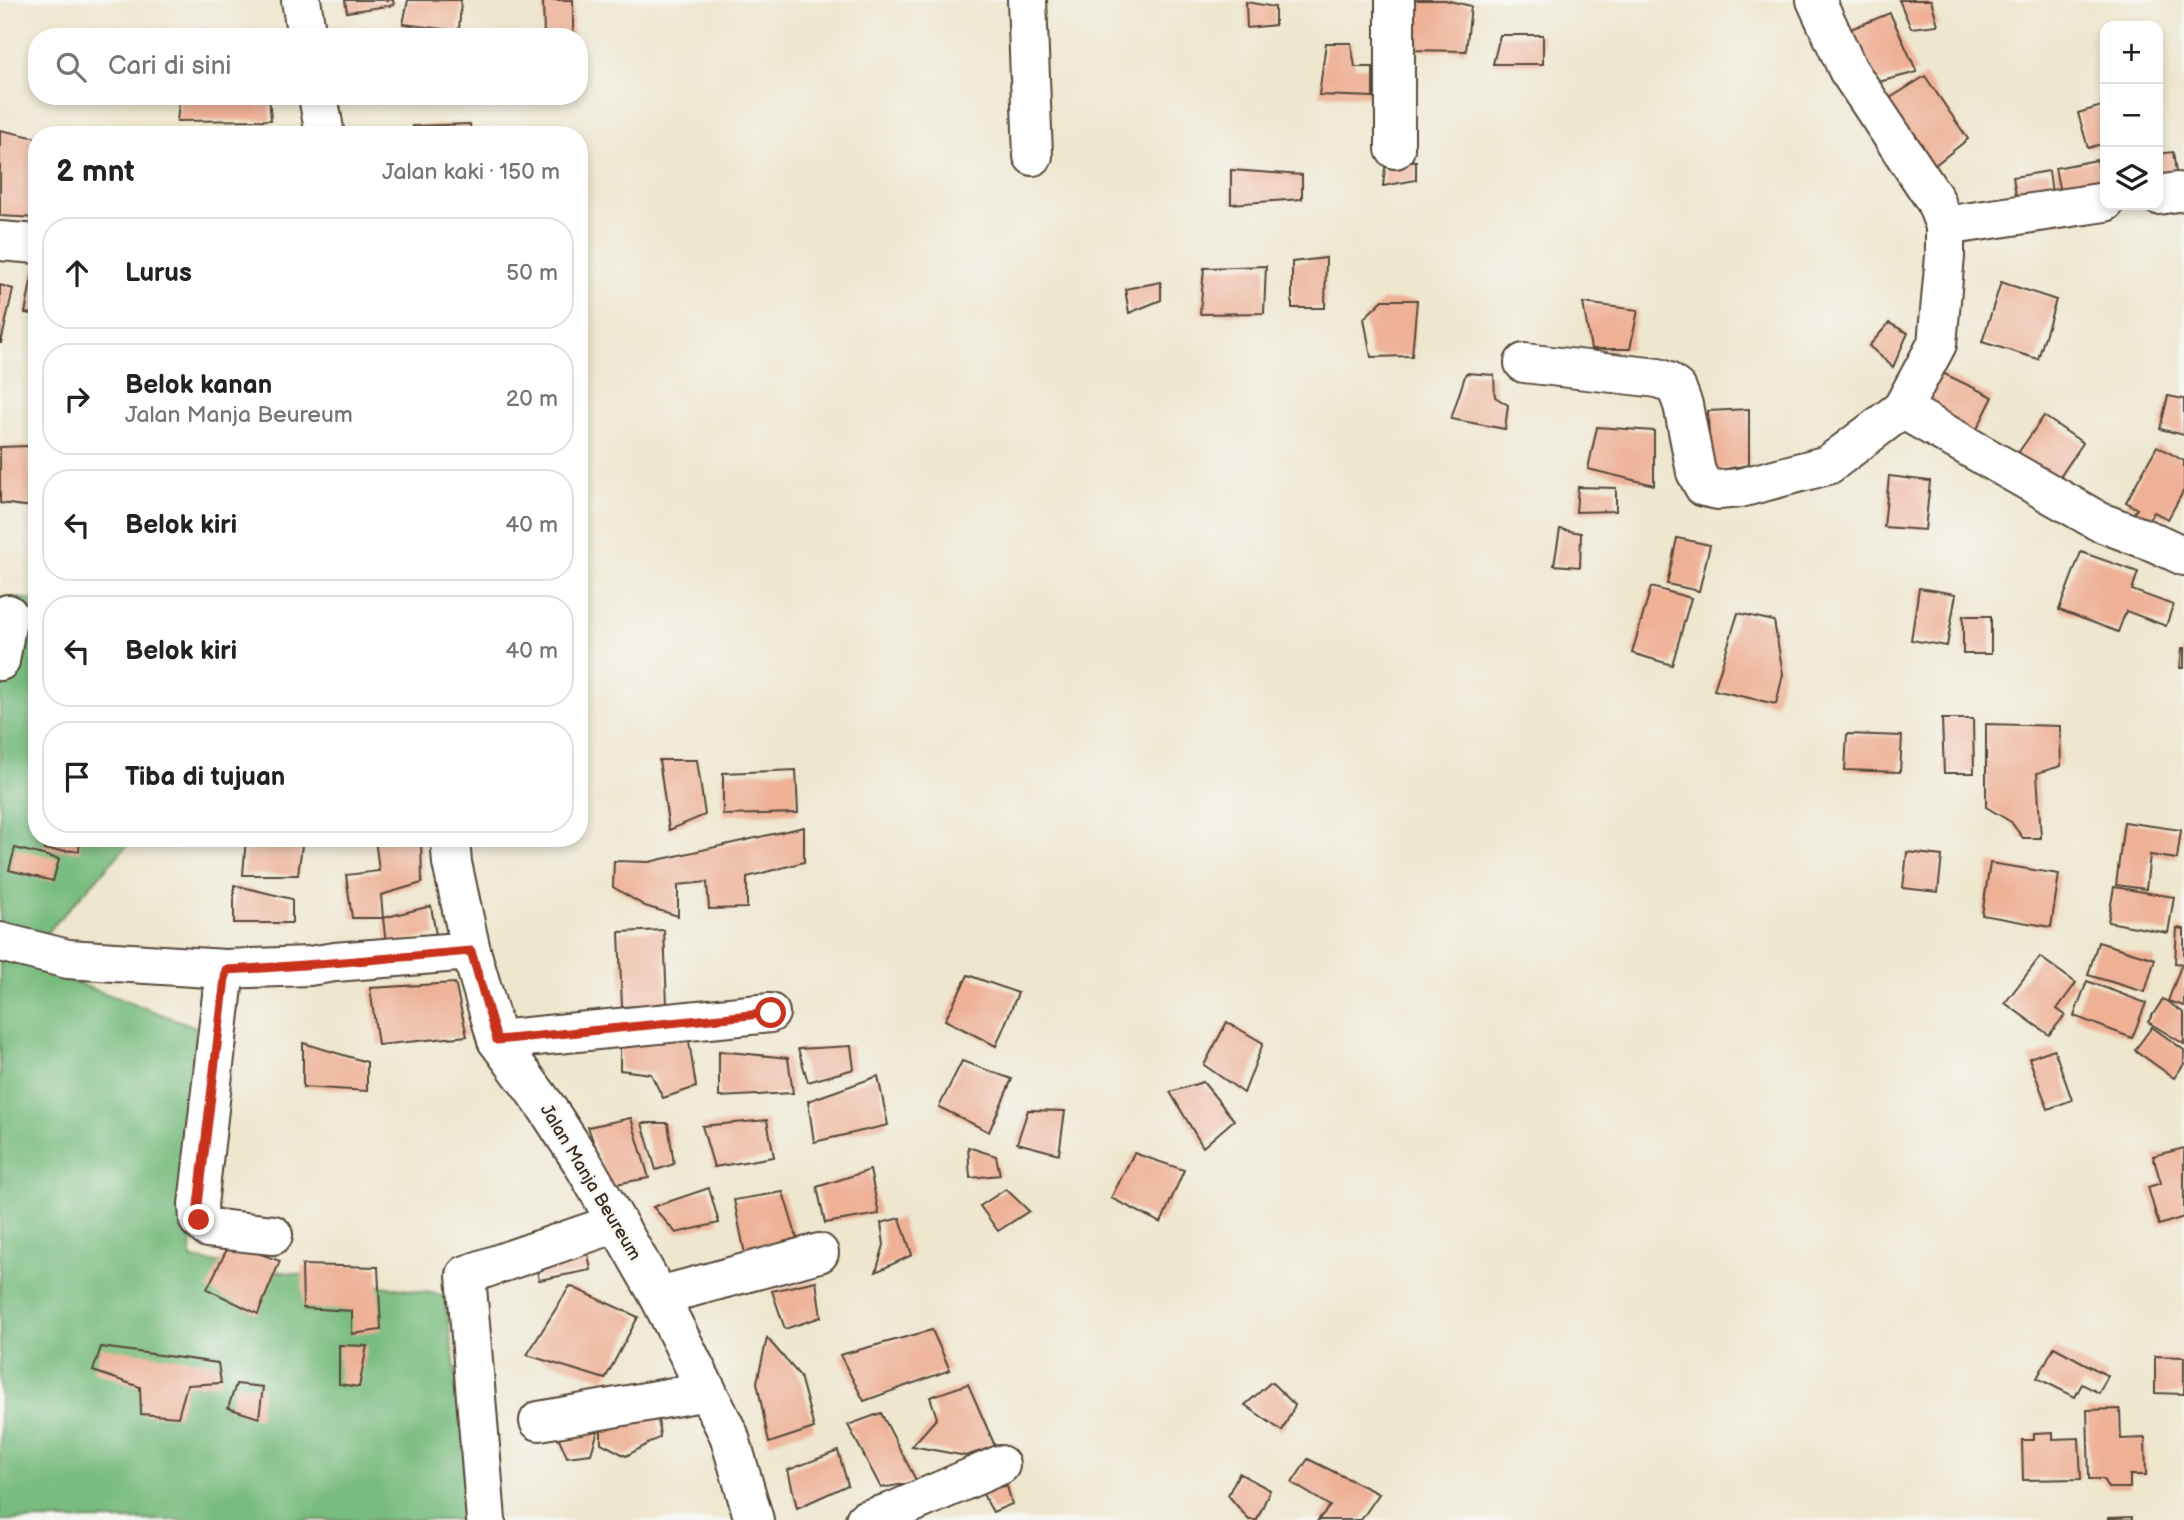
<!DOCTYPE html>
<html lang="id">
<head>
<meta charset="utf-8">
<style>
	body { margin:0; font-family:"Balsamiq Sans",sans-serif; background:#f6f6f6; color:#222 }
	.controls { position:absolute; right:21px; top:21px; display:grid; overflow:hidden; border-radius:14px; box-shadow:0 4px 10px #0003 }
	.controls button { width:63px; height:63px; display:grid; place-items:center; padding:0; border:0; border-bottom:2px solid #e0e0e0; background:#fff; color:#222; font:35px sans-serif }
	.stop { position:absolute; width:21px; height:21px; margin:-16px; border:5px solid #c8321e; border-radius:50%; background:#fff }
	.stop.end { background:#c8321e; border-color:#fff; box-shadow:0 2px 7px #0008 }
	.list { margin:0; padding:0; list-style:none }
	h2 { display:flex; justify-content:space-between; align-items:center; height:91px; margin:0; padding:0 28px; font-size:30px }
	h2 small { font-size:23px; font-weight:400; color:#767676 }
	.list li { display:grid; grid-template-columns:46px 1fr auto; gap:21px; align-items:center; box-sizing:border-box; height:112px; margin:0 14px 14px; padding:0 14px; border:2px solid #e0e0e0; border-radius:28px }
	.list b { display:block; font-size:26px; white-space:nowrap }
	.list p { margin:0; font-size:23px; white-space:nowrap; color:#767676 }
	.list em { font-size:23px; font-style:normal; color:#767676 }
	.icon { flex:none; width:38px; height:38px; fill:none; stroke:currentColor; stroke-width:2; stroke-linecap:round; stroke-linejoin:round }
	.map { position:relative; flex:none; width:2184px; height:1520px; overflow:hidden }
	.search { position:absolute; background:#fff; box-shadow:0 4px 10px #0003; left:28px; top:28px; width:560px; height:77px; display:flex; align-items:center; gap:18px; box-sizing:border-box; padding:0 24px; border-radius:28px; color:#767676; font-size:26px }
	.panel { position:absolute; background:#fff; box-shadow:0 4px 10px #0003; left:28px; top:126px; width:560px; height:721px; border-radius:28px }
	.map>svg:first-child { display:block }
</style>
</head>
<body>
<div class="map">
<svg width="2184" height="1520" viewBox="0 0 2184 1520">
	<rect width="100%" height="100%" fill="#f6f6f2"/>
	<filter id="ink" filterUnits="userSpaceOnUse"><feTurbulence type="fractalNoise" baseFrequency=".0143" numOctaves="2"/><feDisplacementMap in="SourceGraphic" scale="14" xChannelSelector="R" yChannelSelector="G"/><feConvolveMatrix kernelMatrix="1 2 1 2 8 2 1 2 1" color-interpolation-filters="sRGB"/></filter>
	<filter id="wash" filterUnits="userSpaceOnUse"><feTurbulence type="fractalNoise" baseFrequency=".00686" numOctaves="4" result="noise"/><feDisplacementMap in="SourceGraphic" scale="28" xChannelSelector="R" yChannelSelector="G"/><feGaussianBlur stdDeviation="1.57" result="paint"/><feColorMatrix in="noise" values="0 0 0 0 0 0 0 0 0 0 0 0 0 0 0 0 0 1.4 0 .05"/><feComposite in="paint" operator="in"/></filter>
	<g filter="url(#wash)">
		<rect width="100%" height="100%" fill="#eee6cd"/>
		<!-- forest -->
		<path fill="#79bc7f" stroke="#5a734e" stroke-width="2" d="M0 597 37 600V838H134L20 962 196 1027 191 1259 444 1295 478 1520H0Z"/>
		<g id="blocks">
			<!-- building -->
			<g fill="#eeb196">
				<path d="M345 0H393L394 5 347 12Z"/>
				<path d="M408 0H461L459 31 403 24Z"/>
				<path d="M543 0H573V37H544Z"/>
				<path d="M1407 0H1445L1471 6 1466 51 1406 50Z"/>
				<path d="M1899 0H1931L1938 25 1911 28Z"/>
				<path d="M1246 2 1275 7V25L1247 28Z"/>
				<path d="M1890 13 1917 72 1871 84 1848 30Z"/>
				<path d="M111 33 129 35V37H111Z"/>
				<path d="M1500 35H1543V64H1493Z"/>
				<path d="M1326 43H1351L1355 67H1373V97L1319 95Z"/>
				<path d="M1925 76 1968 139 1930 169 1887 100Z"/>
				<path d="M139 96H159V100L139 98Z"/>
				<path d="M180 96H269L271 120 177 121Z"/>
				<path d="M2105 105V143L2088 148 2078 113Z"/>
				<path d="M470 124 471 135H413V126Z"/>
				<path d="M0 130 37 138V218L0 216Z"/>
				<path d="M2173 152 2178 186 2158 188V154Z"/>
				<path d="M1386 160 1416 161V180L1383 186Z"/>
				<path d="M2097 160 2104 195 2062 203 2055 168Z"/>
				<path d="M1231 170 1302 175V199L1231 204Z"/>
				<path d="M2049 171 2053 202 2018 207 2013 177Z"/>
				<path d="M1326 258 1325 308H1292V262Z"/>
				<path d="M1266 266 1264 313 1200 314 1204 268Z"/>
				<path d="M34 267H37V315L25 313Z"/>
				<path d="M1161 282V300L1129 313 1125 289Z"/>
				<path d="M2001 282 2056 300 2038 359 1982 342Z"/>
				<path d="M0 285 13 289 1 343H0Z"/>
				<path d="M1383 300H1417L1412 356 1371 357 1364 318Z"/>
				<path d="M1583 303 1638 310 1630 349H1591Z"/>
				<path d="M1889 323 1908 333 1893 367 1869 346Z"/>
				<path d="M1934 369 1993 397 1974 435 1916 407Z"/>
				<path d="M1466 373 1494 375 1495 397 1508 405 1505 429 1451 419Z"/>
				<path d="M2168 396 2184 399V435L2160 429Z"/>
				<path d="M1749 409V465L1710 472 1708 411Z"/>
				<path d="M2044 416 2083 443 2056 483 2016 456Z"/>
				<path d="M1597 427 1654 431V485L1588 469Z"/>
				<path d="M28 446 34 507 0 503V447Z"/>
				<path d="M2157 446 2184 461V490L2168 519 2154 512 2147 522 2133 514 2137 509 2126 502Z"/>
				<path d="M1889 476 1930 481 1925 530 1884 527Z"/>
				<path d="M1578 487 1616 488V511L1576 512Z"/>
				<path d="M1560 529 1581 533 1580 567 1554 565Z"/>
				<path d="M1677 538 1710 545 1699 591 1667 584Z"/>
				<path d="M2081 552 2138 572 2132 590 2173 605 2166 626 2126 611 2118 632 2059 610Z"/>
				<path d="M1651 587 1691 598 1672 665 1632 653Z"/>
				<path d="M1919 588 1956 594 1947 646 1911 640Z"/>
				<path d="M1738 613 1774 621 1783 674 1776 704 1714 690Z"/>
				<rect x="1963" y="616" width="28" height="38"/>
				<path d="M2182 648H2184V668H2180Z"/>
				<path d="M1942 719H1973L1974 773H1944Z"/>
				<path d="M1986 724 2060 726 2061 766 2037 773 2041 838H2023L2011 822 1986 807Z"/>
				<path d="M1847 734 1902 736 1900 772 1845 770Z"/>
				<path d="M659 760H697L705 815 669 830Z"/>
				<path d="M796 770 798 813 723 815V773Z"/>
				<path d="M2124 822 2181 830 2177 859 2150 855 2146 889 2116 885Z"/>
				<path d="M804 827V862L747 877V908L709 909 707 882 678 885V916L645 906 613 887 614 861 649 862Z"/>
				<path d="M45 838H80L79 851 44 850Z"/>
				<path d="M246 838H303L298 875H243Z"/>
				<path d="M375 838H421L422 883 381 895 383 918H352L346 875 379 871Z"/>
				<path d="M15 848 59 859 53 881 9 870Z"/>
				<path d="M1907 852 1942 856 1938 892 1903 888Z"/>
				<path d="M1990 863 2059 874 2051 927 1982 915Z"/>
				<path d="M234 885 292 899V923H234Z"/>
				<path d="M2114 887 2174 897 2168 933 2108 922Z"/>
				<path d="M431 906 436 935 386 944 383 918Z"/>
				<path d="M2177 928 2184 929V964L2175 963Z"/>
				<path d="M664 930 667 1005 622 1007 619 932Z"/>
				<path d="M2098 942 2155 959 2145 992 2088 975Z"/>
				<path d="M2040 957 2076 983 2057 1009 2065 1015 2049 1035 2005 1003Z"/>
				<path d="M2181 966 2184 967V1006L2168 1001Z"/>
				<path d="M968 975 1018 993 996 1046 945 1020Z"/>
				<path d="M2087 981 2146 1003 2132 1038 2074 1016Z"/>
				<path d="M455 983 467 1036 378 1045 370 988Z"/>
				<path d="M2163 999 2184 1013V1044L2148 1022Z"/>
				<path d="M1227 1022 1263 1043 1244 1093 1204 1065Z"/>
				<path d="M2152 1027 2184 1050V1064L2174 1078 2135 1050Z"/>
				<path d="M658 1035 689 1041 696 1087 663 1098 651 1074 620 1070V1044H658Z"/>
				<path d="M303 1043 367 1062V1091L303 1087Z"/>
				<path d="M851 1046 854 1069 808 1082 798 1049Z"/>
				<path d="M2054 1049 2072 1100 2048 1109 2029 1058Z"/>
				<path d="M719 1051 788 1058 793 1093 719 1097Z"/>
				<path d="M962 1061 1012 1079 989 1132 939 1107Z"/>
				<path d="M878 1076 888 1125 814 1142 808 1101Z"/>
				<path d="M1203 1082 1234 1120 1203 1147 1170 1092Z"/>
				<path d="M1028 1110 1065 1111 1059 1154 1017 1143Z"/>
				<path d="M631 1118 649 1178 609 1185 588 1127Z"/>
				<path d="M767 1120 774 1157 714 1167 702 1126Z"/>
				<path d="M642 1123H668L674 1164 656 1170Z"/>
				<path d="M968 1147 996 1156 1000 1175 970 1178Z"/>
				<path d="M2184 1148V1217L2159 1225 2148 1187 2161 1183 2153 1156Z"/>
				<path d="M1134 1153 1184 1170 1161 1223 1111 1198Z"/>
				<path d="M870 1170 879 1214 825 1223 817 1187Z"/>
				<path d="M709 1188 719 1223 676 1233 653 1207Z"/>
				<path d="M1006 1189 1029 1211 998 1231 980 1206Z"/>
				<path d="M783 1192 797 1238 745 1254 734 1200Z"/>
				<path d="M900 1218 912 1255 876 1272 884 1245 881 1223Z"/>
				<path d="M230 1243 280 1261 258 1314 207 1289Z"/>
				<path d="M588 1254 591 1270 539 1280 535 1261Z"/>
				<path d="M302 1265 378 1267 381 1330 352 1334V1311L303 1308Z"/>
				<path d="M816 1281 821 1317 785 1329 772 1291Z"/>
				<path d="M570 1286 638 1317 605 1379 527 1355Z"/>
				<path d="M932 1330 950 1370 864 1401 840 1355Z"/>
				<path d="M767 1338 800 1376 814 1428 769 1443 757 1382Z"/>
				<path d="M339 1345 367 1346 359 1387 339 1384Z"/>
				<path d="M101 1347 218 1363 221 1383 187 1385 178 1417 141 1414 140 1387 93 1371Z"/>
				<path d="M2054 1347 2108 1376 2099 1393 2082 1384 2075 1397 2037 1378Z"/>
				<path d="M2155 1356 2184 1357V1394L2155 1393Z"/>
				<path d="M1271 1382 1295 1405 1282 1431 1245 1405Z"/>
				<path d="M236 1384 263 1387 259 1418 228 1408Z"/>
				<path d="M968 1384 995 1446 966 1456 912 1446 937 1418 930 1397Z"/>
				<path d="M2120 1409 2121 1439 2145 1438 2146 1475H2130V1488H2108L2103 1479H2089L2087 1410Z"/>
				<path d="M881 1413 917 1482 881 1488 848 1425Z"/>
				<path d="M658 1418 660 1437 626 1456 601 1443V1420L591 1454 567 1457 553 1425 601 1420Z"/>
				<path d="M2053 1432V1439L2079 1438 2081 1479 2023 1480 2022 1440H2034V1433Z"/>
				<path d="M838 1451 848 1485 797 1508 788 1470Z"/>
				<path d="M1308 1459 1379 1494 1361 1520H1318L1330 1506 1292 1483Z"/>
				<path d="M1239 1473 1270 1490 1257 1520H1249L1228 1495Z"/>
				<path d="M1007 1486 1012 1504 993 1512 980 1489Z"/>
				<path d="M2132 1517V1520H2109V1518Z"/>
			</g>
		</g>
	</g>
	<g filter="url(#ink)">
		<use href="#blocks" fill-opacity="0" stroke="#564638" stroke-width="2"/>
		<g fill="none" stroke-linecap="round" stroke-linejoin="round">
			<!-- minor casing -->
			<g stroke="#564638" stroke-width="42">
				<g id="minor">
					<path d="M301 0 307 37"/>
					<path d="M1027 0 1033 156"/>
					<path d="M1395 0V149"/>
					<path d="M318 96 325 135"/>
					<path d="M2158 195 2177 192"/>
					<path d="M1945 226 2105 202"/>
					<path d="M0 241 37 244"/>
					<path d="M1524 363 1658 378 1668 382 1677 389 1683 405 1696 472 1704 487 1718 490 1740 488 1828 465 1902 409 1937 344 1945 256V226L1935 200 1848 70 1816 0"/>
					<path d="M1902 409 2100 522 2156 543 2184 556"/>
					<path d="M0 661 8 614"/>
					<path d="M450 838 452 863 471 951 497 1040 547 1108 582 1162 659 1296 729 1435 754 1520"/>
					<path d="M0 942 68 959 225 969 309 966 335 962 471 951"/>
					<path d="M225 969 198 1205 199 1220 208 1228 273 1235"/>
					<path d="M497 1040 770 1013"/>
					<path d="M659 1296 819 1253"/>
					<path d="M539 1421 707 1391"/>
					<path d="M486 1520 466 1275 617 1223"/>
					<path d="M865 1520 892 1512 1000 1465"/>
				</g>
			</g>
			<!-- minor -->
			<use href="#minor" stroke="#fff" stroke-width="38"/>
		</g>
	</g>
	<g fill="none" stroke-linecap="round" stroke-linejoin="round" filter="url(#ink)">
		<!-- route -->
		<path stroke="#c8321e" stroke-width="9" d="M199 1220 198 1205 226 970C308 966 389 958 471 951L497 1040 771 1013"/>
	</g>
	<g text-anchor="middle" stroke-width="5" stroke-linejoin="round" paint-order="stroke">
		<!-- street labels -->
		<g font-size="18" fill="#3b2a1e" stroke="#f6f6f2">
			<text transform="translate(591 1182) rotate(59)" y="6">Jalan Manja Beureum</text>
		</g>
	</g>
</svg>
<div class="controls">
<button>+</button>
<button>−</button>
<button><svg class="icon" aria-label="layers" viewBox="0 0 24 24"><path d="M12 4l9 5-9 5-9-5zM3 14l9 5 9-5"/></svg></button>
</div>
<div class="stop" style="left:771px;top:1013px"></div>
<div class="stop end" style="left:199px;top:1220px"></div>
<div class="search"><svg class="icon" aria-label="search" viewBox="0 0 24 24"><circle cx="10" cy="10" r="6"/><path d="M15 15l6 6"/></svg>Cari di sini</div>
<section class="panel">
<h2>2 mnt<small>Jalan kaki · 150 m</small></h2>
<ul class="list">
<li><svg class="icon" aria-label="ahead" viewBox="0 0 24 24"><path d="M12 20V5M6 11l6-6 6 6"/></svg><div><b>Lurus</b></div><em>50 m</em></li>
<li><svg class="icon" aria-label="right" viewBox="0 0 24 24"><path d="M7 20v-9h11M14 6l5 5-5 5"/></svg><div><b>Belok kanan</b><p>Jalan Manja Beureum</p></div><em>20 m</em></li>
<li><svg class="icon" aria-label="left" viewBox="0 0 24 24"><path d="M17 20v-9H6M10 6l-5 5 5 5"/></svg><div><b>Belok kiri</b></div><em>40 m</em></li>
<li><svg class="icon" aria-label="left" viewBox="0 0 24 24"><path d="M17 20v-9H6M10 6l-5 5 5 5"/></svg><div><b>Belok kiri</b></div><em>40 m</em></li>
<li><svg class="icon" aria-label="arrive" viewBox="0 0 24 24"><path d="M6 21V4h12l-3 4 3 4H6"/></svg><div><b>Tiba di tujuan</b></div></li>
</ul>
</section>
</div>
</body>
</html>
